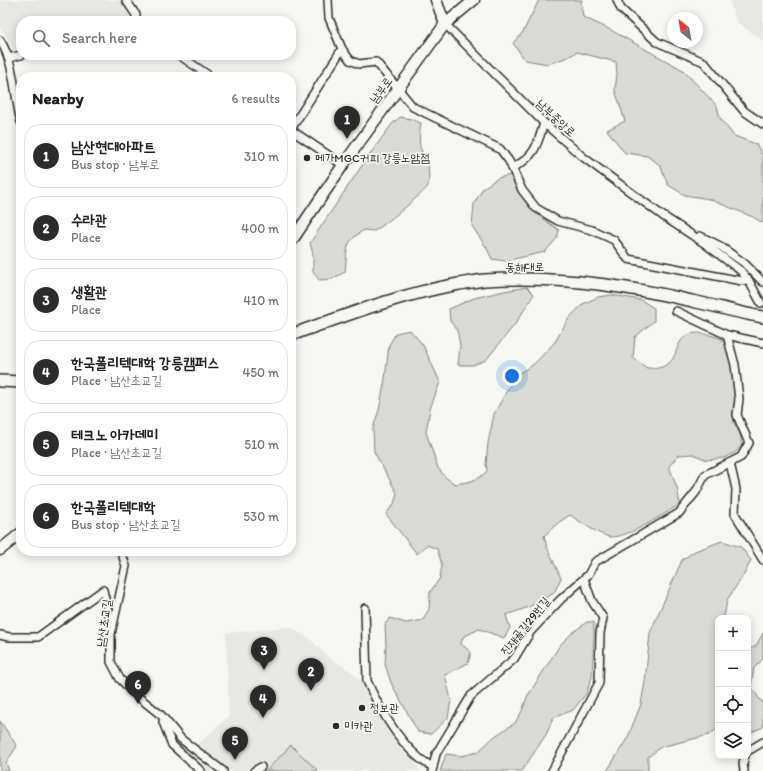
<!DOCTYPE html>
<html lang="en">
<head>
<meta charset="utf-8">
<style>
	body { margin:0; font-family:Itim,"Poor Story",sans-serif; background:#f6f6f6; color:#202124 }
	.controls { position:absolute; right:12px; bottom:12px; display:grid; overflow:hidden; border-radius:8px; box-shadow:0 2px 10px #0003 }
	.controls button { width:36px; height:36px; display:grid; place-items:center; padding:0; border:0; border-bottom:1px solid #e0e0e0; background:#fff; color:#202124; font:20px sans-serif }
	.compass { position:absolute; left:667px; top:12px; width:36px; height:36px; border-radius:50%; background:#fff; box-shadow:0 2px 10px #0003; rotate:329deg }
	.you { position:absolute; left:512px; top:376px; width:14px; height:14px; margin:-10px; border:3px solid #fff; border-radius:50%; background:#1a73e8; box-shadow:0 0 0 6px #1a73e833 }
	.badge { display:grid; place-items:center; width:26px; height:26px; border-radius:50%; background:#2b2b2b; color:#fff; font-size:13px; font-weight:700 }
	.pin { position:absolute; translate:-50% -33px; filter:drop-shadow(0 1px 2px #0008) }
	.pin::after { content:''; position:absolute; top:21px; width:14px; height:12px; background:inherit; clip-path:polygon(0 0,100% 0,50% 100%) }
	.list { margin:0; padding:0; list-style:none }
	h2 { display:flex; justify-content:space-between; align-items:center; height:52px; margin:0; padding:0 16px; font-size:17px }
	h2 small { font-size:13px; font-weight:400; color:#757577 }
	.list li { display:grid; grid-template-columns:26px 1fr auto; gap:12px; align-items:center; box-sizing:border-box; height:64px; margin:0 8px 8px; padding:0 8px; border:1px solid #e0e0e0; border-radius:16px }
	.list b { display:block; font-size:15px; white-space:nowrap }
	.list p { margin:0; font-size:13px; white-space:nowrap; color:#757577 }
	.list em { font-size:13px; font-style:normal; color:#757577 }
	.icon { flex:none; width:22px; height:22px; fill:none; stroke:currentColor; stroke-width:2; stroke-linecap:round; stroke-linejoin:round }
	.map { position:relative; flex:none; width:763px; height:771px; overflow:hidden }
	.search { position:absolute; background:#fff; box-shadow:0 2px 10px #0003; left:16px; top:16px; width:280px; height:44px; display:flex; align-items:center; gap:10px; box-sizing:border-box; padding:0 14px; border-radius:16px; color:#757577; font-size:15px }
	.panel { position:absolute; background:#fff; box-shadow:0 2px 10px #0003; left:16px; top:72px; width:280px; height:484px; border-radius:16px }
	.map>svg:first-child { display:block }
</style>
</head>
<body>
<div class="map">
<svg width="763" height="771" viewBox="0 0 763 771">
	<rect width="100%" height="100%" fill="#f6f6f2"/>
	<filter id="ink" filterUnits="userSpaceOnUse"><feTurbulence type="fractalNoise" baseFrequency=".025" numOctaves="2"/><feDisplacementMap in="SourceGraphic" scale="8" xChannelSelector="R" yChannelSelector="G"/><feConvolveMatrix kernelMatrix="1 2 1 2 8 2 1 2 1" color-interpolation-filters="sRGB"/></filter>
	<g filter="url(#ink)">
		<!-- built -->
		<g fill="#e7e7e3">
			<path d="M0 0H121L130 15 126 21H21V48L13 50 3 31 0 28Z"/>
			<path d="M729 0H763V41L736 21Z"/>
			<path d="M289 627 309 638 330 659 348 669 364 684 393 734 418 767 420 771H203L187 754 229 716 226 633Z"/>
		</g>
		<!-- green -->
		<g fill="#d9d9d5" stroke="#828280">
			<path d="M539 0H582L581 3 583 17 607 28 683 70 717 106 720 118 734 136 756 144 763 156V223L753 217 709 199 685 195 668 185 660 165 647 156 625 153 607 130 625 121 615 90 617 74 616 62 577 52 568 57 548 64 525 60 513 43 523 32Z"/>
			<path d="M400 117 411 119 421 123C419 138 417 149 428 161 428 167 430 181 428 186 426 191 380 229 374 231 371 231 367 230 364 230 343 243 348 249 345 272L332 279 319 280 313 272V254L310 243 365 161 392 124Z"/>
			<path d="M511 175C520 200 537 215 559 230L557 238 545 252 505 261 492 259 486 247 472 226 474 204 483 188 498 178Z"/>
			<path d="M527 287 534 294 516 323 486 360 473 365H458L460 345 457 330 450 321 449 309 474 298 504 291Z"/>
			<path d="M612 295 641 300 654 308V321L635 337 633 358 647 368C651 368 658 369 662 367 674 362 674 356 678 346 687 326 707 334 722 339L728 349 736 392 733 411 734 423 740 434 742 445 736 452 724 458 707 460 693 454 679 455 669 466 677 488 680 504C664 514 630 537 611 537 600 536 579 521 570 515L559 522 544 536 547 547 561 578 554 593 529 607 506 615 510 628 504 638 479 629 463 637 461 644 471 652 468 663 445 675 451 700 448 718 431 734 418 732 391 683 385 664 386 646 385 624 390 618 406 623 423 620 429 609 430 592 440 578 442 565 437 549 427 545 417 554 386 514 394 504 397 493 374 452 373 428 379 410 385 379 389 345 396 333 410 330 423 345 440 382 430 409 426 432 438 468 445 477 455 484C468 482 478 481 487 471L486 464 488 443 494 414 515 376 534 364 555 342 569 318 583 304 598 297Z"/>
			<path d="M722 541 741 547 751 560 745 573 727 600 724 618H718V728L709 735 661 747 648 757V771H607L628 737 641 704 645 682 650 633 682 560 695 551Z"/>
			<path d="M587 622H594V636L592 677 586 694 573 710 553 718 547 733 522 771H440L446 754 461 756 478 752 495 736 515 723 522 711 527 697 560 645 572 633Z"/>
			<path d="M763 633V659L754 668 751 686 760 700 763 702V727L752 732 748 731V650L756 646Z"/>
			<path d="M0 721 17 746 6 763 9 771H0Z"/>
			<path d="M291 745 318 771H266Z"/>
		</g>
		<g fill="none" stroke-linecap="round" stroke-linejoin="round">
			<!-- street casing -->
			<g stroke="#2b2b2b" stroke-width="10">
				<g id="street">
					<path d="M126 0 136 15V21"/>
					<path d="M328 0 329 18 342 49 350 60 359 64 376 62 413 107 500 149 509 161 522 190 536 208 558 221 592 230 614 240 628 259 742 281H749"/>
					<path d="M617 0 621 9 657 42 704 62 744 111 763 124"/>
					<path d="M445 24 544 123 583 157 663 216 704 243 741 271 749 281 761 303"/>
					<path d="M0 40C15 64 14 95 21 122"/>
					<path d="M179 55 211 77"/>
					<path d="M8 58 21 55"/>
					<path d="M291 129 342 49"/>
					<path d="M291 130 343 165"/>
					<path d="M512 168C535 157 537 146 544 123"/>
					<path d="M700 236 720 246 744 263 763 282"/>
					<path d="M676 311 727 335 763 343"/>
					<path d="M730 463 736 489 735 514 763 560"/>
					<path d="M121 551 126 566 111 634V662L120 679 136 695 161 715 181 739 223 771"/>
					<path d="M365 608 367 681C378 706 397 739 417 756 422 761 428 764 433 767"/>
					<path d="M0 635 9 637H38L103 590 109 616 114 619"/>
					<path d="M163 722 172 745 201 771"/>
					<path d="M748 751 763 742"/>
					<path d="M254 771 261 767"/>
					<path d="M432 771 436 754 471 696 514 659 531 631 561 599 588 575 595 562 679 513 696 492 705 475 741 457 749 443 737 415 739 399 735 365 727 335"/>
					<path d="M552 771 599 683 600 633 603 618 592 601 584 579"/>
					<path d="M744 771 743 763 745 756"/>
				</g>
			</g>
			<!-- secondary casing -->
			<g stroke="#2b2b2b" stroke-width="13">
				<g id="secondary">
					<path d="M436 0 445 24"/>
					<path d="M291 242 343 165 445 24 474 0"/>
					<path d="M0 550 21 533"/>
				</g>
			</g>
			<!-- primary casing -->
			<g stroke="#2b2b2b" stroke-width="14">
				<g id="primary">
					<path d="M291 335C346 315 401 294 459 284 467 283 476 281 485 280 555 276 624 285 692 301 716 306 739 313 763 317"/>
					<path d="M0 381 21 382"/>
				</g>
			</g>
			<!-- street -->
			<use href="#street" stroke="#f6f6f2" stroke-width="7"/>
			<!-- secondary -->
			<use href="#secondary" stroke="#f6f6f2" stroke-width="10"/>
			<!-- primary -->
			<use href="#primary" stroke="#f6f6f2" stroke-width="11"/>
		</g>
	</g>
	<!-- markers -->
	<g fill="#2b2b2b" stroke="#f6f6f2" stroke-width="1.5">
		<circle cx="307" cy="158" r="4"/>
		<circle cx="362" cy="708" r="4"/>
		<circle cx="336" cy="726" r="4"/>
	</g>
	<g text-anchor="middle" stroke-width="3.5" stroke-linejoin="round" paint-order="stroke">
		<!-- street labels -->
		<g font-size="12" fill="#2b2b2b" stroke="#f6f6f2">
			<text transform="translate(381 90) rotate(-54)" y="4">남부로</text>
			<text transform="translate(556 118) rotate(43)" y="4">남부중앙로</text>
			<text x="525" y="271">동해대로</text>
			<text transform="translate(104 623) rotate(-82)" y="4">남산초교길</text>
			<text transform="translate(525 626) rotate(-51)" y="4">진재골길29번길</text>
		</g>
		<!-- poi labels -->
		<g font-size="12" fill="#2b2b2b" stroke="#f6f6f2" text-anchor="start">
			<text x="315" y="162">메가MGC커피 강릉노암점</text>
			<text x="370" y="712">정보관</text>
			<text x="344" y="730">미카관</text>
		</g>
	</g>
</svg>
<div class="controls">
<button>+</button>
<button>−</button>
<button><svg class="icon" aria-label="locate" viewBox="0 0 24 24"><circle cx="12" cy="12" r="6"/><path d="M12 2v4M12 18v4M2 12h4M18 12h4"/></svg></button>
<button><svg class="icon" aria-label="layers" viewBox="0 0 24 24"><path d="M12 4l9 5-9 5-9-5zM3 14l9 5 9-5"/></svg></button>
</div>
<svg class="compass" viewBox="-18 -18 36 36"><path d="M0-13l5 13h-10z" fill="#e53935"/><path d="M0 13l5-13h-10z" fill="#757577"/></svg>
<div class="you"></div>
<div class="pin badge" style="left:347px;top:139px">1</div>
<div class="pin badge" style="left:311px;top:691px">2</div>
<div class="pin badge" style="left:264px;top:670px">3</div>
<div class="pin badge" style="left:263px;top:718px">4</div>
<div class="pin badge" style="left:235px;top:760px">5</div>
<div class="pin badge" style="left:138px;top:704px">6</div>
<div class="search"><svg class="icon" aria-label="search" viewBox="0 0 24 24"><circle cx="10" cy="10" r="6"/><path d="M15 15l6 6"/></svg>Search here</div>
<section class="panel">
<h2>Nearby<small>6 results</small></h2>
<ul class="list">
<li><span class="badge">1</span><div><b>남산현대아파트</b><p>Bus stop · 남부로</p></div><em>310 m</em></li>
<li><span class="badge">2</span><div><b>수라관</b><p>Place</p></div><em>400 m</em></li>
<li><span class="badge">3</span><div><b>생활관</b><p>Place</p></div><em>410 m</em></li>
<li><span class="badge">4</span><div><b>한국폴리텍대학 강릉캠퍼스</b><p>Place · 남산초교길</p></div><em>450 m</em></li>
<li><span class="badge">5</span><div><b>테크노 아카데미</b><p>Place · 남산초교길</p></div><em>510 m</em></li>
<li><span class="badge">6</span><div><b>한국폴리텍대학</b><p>Bus stop · 남산초교길</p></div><em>530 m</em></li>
</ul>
</section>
</div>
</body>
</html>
